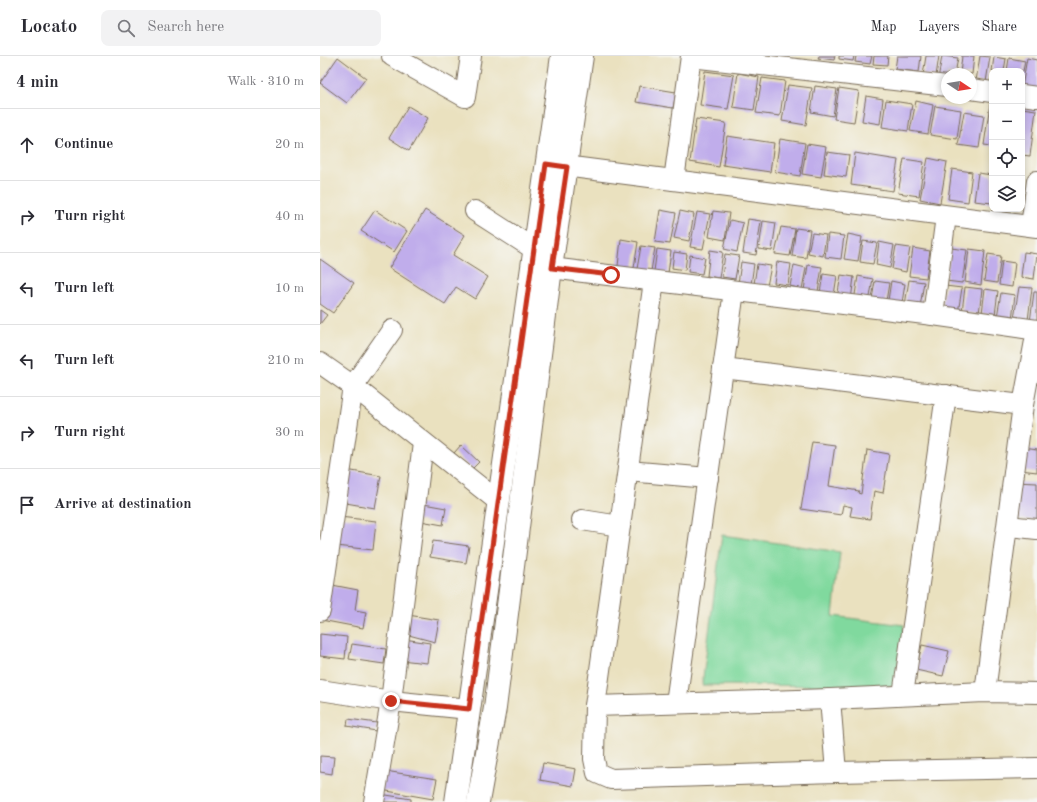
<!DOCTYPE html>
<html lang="en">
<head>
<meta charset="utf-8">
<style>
	body { margin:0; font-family:"Old Standard TT",serif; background:#f2f2f3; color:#2b2b33 }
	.controls { position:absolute; right:12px; top:12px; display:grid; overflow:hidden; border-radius:8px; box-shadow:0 2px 6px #0003 }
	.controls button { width:36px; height:36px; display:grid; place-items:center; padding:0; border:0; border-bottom:1px solid #e1e1e2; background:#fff; color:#2b2b33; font:20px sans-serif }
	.compass { position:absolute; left:621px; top:12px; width:36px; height:36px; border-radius:50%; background:#fff; box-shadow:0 2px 6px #0003; rotate:102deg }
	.stop { position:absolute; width:12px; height:12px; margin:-9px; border:3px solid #c8321e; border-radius:50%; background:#fff }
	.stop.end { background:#c8321e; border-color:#fff; box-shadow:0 1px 4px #0008 }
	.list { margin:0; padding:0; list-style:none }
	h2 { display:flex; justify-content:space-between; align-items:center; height:52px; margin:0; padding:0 16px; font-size:17px }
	h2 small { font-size:13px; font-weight:400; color:#7c7c81 }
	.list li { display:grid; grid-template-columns:26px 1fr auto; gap:12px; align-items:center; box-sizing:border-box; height:72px; padding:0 16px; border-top:1px solid #e1e1e2 }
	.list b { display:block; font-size:15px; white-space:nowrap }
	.list em { font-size:13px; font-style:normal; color:#7c7c81 }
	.icon { flex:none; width:22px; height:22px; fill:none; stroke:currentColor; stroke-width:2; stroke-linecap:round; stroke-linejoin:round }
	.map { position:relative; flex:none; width:717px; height:746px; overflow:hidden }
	header { display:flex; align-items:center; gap:24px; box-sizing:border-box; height:56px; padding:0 20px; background:#fff; border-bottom:1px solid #e1e1e2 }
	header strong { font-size:19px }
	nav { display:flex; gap:22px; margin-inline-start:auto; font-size:14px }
	.search { width:280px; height:36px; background:#f2f2f3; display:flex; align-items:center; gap:10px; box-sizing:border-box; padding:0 14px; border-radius:8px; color:#7c7c81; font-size:15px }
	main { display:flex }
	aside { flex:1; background:#fff }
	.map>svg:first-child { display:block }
</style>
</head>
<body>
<header>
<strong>Locato</strong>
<div class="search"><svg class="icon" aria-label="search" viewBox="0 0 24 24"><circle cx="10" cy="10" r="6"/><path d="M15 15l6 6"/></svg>Search here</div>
<nav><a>Map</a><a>Layers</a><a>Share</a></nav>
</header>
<main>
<aside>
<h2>4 min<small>Walk · 310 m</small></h2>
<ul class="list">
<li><svg class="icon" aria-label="ahead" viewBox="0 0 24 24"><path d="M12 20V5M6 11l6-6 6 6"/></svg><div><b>Continue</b></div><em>20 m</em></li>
<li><svg class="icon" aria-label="right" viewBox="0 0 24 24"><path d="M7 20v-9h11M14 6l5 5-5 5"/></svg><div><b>Turn right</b></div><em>40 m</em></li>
<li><svg class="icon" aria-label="left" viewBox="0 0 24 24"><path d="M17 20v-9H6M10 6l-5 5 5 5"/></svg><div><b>Turn left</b></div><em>10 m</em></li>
<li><svg class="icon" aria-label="left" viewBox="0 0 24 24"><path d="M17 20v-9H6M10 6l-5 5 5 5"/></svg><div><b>Turn left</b></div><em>210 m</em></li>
<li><svg class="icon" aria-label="right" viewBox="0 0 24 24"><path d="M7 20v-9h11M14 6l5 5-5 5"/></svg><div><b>Turn right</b></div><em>30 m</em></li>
<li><svg class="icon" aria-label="arrive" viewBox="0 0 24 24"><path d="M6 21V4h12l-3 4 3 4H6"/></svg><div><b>Arrive at destination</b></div></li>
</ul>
</aside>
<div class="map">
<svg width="717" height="746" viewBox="0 0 717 746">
	<rect width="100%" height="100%" fill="#f6f6f2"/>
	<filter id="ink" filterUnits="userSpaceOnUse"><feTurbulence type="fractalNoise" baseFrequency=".025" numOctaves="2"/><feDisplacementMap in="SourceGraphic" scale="8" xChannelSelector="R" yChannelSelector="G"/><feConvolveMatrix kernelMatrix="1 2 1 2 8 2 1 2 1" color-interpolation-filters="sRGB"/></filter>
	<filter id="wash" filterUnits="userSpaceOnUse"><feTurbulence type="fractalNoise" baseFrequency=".012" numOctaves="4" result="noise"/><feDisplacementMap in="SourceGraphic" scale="16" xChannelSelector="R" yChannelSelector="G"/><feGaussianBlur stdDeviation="0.9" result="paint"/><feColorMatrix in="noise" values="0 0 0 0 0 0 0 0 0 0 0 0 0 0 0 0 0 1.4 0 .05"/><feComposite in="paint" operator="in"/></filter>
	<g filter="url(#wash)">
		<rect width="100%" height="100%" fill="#eae1bf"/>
		<!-- green -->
		<path fill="#80d99e" stroke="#5e825e" d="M402 479 520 496 513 560 584 569 575 630 382 629Z"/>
		<g id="blocks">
			<!-- building -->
			<g fill="#c0adeb">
				<path d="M499 0H515L514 4 498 2Z"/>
				<path d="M519 0H534L533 5 519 3Z"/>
				<path d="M536 0H552L550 8 535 6Z"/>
				<path d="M554 0H568L567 9 553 8Z"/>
				<path d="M577 0H601L599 16 575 13Z"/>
				<path d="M606 0H619L616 20 603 19Z"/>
				<path d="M622 0 638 2 635 18H627V24L618 23Z"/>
				<path d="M642 0H654L652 18H640Z"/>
				<path d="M660 0 670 1 666 26 656 25Z"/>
				<path d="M18 1 46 22 27 47 0 27Z"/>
				<path d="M674 1 686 3 684 15H672Z"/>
				<path d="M689 2 705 5 703 15H687Z"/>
				<path d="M707 2 717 4V39L702 31Z"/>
				<path d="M385 15 414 19 408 53 380 49Z"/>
				<path d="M418 17 439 21 434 54 413 51Z"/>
				<path d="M442 22 465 25 460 60 436 57Z"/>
				<path d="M468 29 492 32 486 69 462 65Z"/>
				<path d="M319 30 356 36 353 52 316 46Z"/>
				<path d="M495 30 517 33 513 60 491 56Z"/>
				<path d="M519 32 539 35 534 66 514 63Z"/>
				<path d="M546 40 563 43 560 68 542 65Z"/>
				<path d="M566 44 592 48 588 75 562 71Z"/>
				<path d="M596 45 613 49 608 78 590 75Z"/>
				<path d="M670 48H672V90L664 89Z"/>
				<path d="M88 50 108 62 89 95 69 82Z"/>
				<path d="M615 50 641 54 637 83 610 79Z"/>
				<path d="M702 52 716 54 710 100 702 99Z"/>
				<path d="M644 56 664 59 659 92 638 89Z"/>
				<path d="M376 63 406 67 399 111 370 106Z"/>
				<path d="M407 80 454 87 450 116 403 109Z"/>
				<path d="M460 83 485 87 480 120 455 116Z"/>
				<path d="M487 88 506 91 501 121 482 118Z"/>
				<path d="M507 96 529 99 526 121 504 118Z"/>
				<path d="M535 97 578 104 573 135 531 129Z"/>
				<path d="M608 102 627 106 620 147 600 143Z"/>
				<path d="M584 103 604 106 599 140 578 137Z"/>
				<path d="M632 113 652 116 648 146 628 143Z"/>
				<path d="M658 117 672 119V147L654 145Z"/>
				<path d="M55 154 87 175 74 196 41 175Z"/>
				<path d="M105 154 145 179 133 199 168 221 155 243 136 231 125 248 69 212Z"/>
				<path d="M340 154 356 157 350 188 335 186Z"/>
				<path d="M360 155 374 158 369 185 354 182Z"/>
				<path d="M393 155 409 157 405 184 389 181Z"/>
				<path d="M377 156 390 158 383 193 370 191Z"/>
				<path d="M428 163 441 165 436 199 423 197Z"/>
				<path d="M410 164 423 167 417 196 404 193Z"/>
				<path d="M443 165 456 167 452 195 439 193Z"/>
				<path d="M461 171 475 173 470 200 455 198Z"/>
				<path d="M476 172 490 174 486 202 472 200Z"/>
				<path d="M492 177 506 179 503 200 488 197Z"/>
				<path d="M508 178 524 180 521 203 505 201Z"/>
				<path d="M528 178 542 181 538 205 524 203Z"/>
				<path d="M301 183 318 186 314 212 298 210Z"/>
				<path d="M543 185 557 187 553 208 540 206Z"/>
				<path d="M559 186 574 189 570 212 556 209Z"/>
				<path d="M321 190 335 192 331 215 317 213Z"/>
				<path d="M576 190 590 192 586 216 572 213Z"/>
				<path d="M593 192 610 195 606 222 589 220Z"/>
				<path d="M631 192 647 194 642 227 626 225Z"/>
				<path d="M337 193 351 195 348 217 334 215Z"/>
				<path d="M649 193 665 195 661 229 645 226Z"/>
				<path d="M390 194 403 196 399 222 387 220Z"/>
				<path d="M354 196 367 198 365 214 352 212Z"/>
				<path d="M704 196 717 198 714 223 701 221Z"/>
				<path d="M405 198 419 200 415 223 402 221Z"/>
				<path d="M668 198 681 200 677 227 664 225Z"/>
				<path d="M370 199 385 202 382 218 368 216Z"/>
				<path d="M0 203 34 227 13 257 0 248Z"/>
				<path d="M682 205 695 207 692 231 679 229Z"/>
				<path d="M421 206 434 208 431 229 418 228Z"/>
				<path d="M457 206 471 208 468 229 454 227Z"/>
				<path d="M437 208 451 210 447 230 434 228Z"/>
				<path d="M474 209 486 212 482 233 470 230Z"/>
				<path d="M488 209 502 211 498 236 484 234Z"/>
				<path d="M503 218 517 220 514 239 500 237Z"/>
				<path d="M521 219 534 221 531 244 517 242Z"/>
				<path d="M538 220 553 223 549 247 534 245Z"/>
				<path d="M589 224 604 226 600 251 585 249Z"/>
				<path d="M555 225 569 227 565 251 551 249Z"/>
				<path d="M571 225 585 228 581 253 567 251Z"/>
				<path d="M625 230 642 232 638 257 622 254Z"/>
				<path d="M645 231 662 233 659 258 642 256Z"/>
				<path d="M699 231 712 232 708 264 694 262Z"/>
				<path d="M665 233 678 235 675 259 662 257Z"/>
				<path d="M714 236H717V267L710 266Z"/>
				<path d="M681 237 695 239 692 263 677 261Z"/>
				<path d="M0 254 7 259 0 268Z"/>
				<path d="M492 386 515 389 509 430 539 435 538 437 541 438 547 394 569 398 563 437 554 435 550 463 530 460 532 451 523 449 521 459 481 453Z"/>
				<path d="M141 389 159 406 152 413 134 397Z"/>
				<path d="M702 392 717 394V416L700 414Z"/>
				<path d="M26 414 61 420 55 452 20 446Z"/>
				<path d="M695 426 717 427V464L694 463Z"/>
				<path d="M98 447 126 452 123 469 95 464Z"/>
				<path d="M19 461 56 465 53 494 16 490Z"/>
				<path d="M113 485 149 490 146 507 110 501Z"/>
				<path d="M7 528 38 534 35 554 46 556 43 572 1 564Z"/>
				<path d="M88 559 119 564 115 586 85 578Z"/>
				<path d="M0 578 27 581 25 603 0 600Z"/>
				<path d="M84 583 110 587 107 607 81 604Z"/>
				<path d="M32 588 66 593 64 608 29 603Z"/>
				<path d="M602 589 629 595 623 620 596 614Z"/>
				<path d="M28 663 57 667 56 675 27 670Z"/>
				<path d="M0 700 14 701 12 718 0 716Z"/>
				<path d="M223 707 256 713 253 730 220 724Z"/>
				<path d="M65 715 117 723 113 743 61 734Z"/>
				<path d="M60 738 91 743V746H59Z"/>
			</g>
		</g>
	</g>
	<g filter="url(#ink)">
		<use href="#blocks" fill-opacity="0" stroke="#786a56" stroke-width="1"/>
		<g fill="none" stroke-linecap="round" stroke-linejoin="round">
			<!-- street casing -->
			<g stroke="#786a56" stroke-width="22">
				<g id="street">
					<path d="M72 0 145 41 151 0"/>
					<path d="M371 1 627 30"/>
					<path d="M651 33 672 36"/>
					<path d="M702 39 717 41"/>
					<path d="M229 108 717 171"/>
					<path d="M354 124 371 0"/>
					<path d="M155 155 214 193"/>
					<path d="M711 170 717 125"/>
					<path d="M231 212 613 259 717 274"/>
					<path d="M334 225 275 650 274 703 277 717 291 723 516 716 717 712"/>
					<path d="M613 259 626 160"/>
					<path d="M0 307 33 330 179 446"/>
					<path d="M403 312 703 349"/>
					<path d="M308 415 388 422"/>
					<path d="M262 464 300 470"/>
					<path d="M688 470 717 473"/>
					<path d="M0 555 33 330 72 274"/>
					<path d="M0 634 71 645 149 653"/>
					<path d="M665 636 703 349 717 274"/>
					<path d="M583 639 626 339"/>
					<path d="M510 643 516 716"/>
					<path d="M356 647 414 235"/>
					<path d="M275 650 510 643 665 636 717 637"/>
					<path d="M54 746 71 645 103 387"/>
				</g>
			</g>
			<!-- secondary casing -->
			<g stroke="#786a56" stroke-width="24">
				<g id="secondary">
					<path d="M136 746 242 0"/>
					<path d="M158 746 175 652 231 212 262 0"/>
				</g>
			</g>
			<!-- street -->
			<use href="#street" stroke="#fff" stroke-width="20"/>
			<!-- secondary -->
			<use href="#secondary" stroke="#fff" stroke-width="22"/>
		</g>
	</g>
	<g fill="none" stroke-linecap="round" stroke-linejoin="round" filter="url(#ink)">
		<!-- route -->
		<path stroke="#c8321e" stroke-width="5" d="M71 645 149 653 226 108 247 111 232 212 291 219"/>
	</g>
</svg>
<div class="controls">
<button>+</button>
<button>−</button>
<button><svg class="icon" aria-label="locate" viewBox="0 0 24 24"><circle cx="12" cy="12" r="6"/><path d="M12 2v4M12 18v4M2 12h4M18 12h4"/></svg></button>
<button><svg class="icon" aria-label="layers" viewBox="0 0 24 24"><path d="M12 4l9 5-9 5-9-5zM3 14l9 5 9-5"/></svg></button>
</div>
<svg class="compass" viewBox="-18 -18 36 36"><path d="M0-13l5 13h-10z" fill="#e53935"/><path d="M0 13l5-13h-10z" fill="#7c7c81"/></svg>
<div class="stop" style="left:291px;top:219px"></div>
<div class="stop end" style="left:71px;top:645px"></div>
</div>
</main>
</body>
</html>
